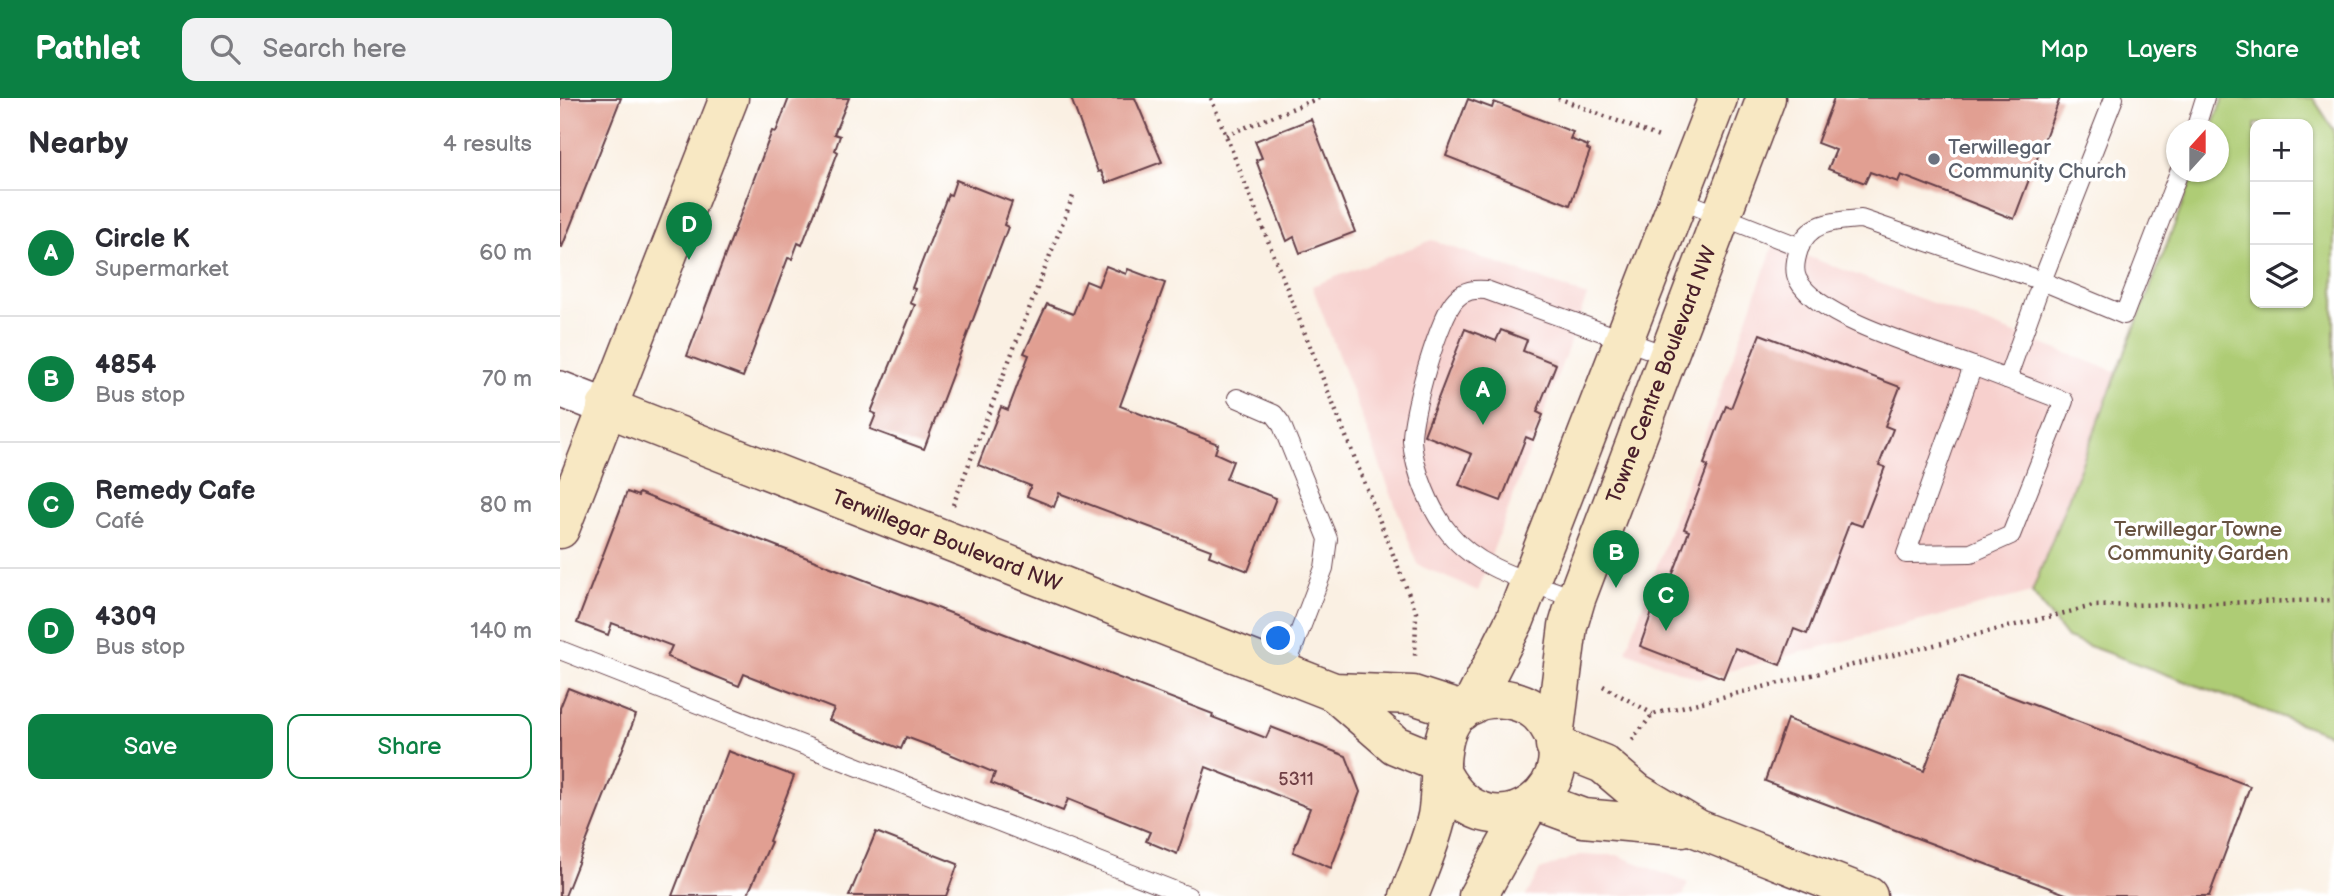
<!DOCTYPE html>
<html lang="en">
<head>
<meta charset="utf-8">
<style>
	body { margin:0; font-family:"Balsamiq Sans",sans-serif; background:#f2f2f3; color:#2b2b33 }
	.controls { position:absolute; right:21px; top:21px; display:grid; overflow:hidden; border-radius:14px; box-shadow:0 2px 5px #0004 }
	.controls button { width:63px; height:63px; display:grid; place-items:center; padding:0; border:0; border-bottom:2px solid #e1e1e2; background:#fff; color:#2b2b33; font:35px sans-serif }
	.compass { position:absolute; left:1606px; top:21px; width:63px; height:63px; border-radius:50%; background:#fff; box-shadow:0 2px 5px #0004; rotate:21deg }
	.you { position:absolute; left:719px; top:541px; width:24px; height:24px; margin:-18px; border:5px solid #fff; border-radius:50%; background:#1a73e8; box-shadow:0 0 0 10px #1a73e833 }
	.badge { display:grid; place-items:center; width:46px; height:46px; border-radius:50%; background:#0b8043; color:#fff; font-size:23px; font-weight:700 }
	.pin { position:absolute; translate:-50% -58px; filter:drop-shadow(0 2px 4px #0008) }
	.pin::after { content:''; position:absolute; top:37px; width:24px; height:21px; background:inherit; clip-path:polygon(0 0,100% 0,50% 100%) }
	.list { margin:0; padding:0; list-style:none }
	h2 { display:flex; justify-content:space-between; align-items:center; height:91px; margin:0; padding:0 28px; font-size:30px }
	h2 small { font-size:23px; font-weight:400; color:#7c7c81 }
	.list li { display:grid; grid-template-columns:46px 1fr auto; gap:21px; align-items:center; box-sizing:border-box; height:126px; padding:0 28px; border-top:2px solid #e1e1e2 }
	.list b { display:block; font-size:26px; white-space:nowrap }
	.list p { margin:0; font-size:23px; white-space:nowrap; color:#7c7c81 }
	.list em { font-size:23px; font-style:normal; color:#7c7c81 }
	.actions { display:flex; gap:14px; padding:21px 28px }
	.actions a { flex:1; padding:16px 0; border:2px solid #0b8043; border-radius:14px; text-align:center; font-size:24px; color:#0b8043 }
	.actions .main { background:#0b8043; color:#fff }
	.icon { flex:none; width:38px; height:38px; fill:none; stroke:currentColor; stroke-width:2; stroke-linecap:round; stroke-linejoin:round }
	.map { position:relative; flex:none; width:1774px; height:798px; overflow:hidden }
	header { display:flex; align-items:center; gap:42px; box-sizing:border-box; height:98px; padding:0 35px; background:#0b8043; color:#fff }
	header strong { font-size:33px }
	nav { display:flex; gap:38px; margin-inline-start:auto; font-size:24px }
	.search { width:490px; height:63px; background:#f2f2f3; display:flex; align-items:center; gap:18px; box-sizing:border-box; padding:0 24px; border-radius:14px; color:#7c7c81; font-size:26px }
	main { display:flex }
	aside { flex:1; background:#fff }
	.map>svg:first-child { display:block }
</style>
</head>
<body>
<header>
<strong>Pathlet</strong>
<div class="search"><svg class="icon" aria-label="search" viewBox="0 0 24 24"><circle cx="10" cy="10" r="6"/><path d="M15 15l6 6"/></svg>Search here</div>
<nav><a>Map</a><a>Layers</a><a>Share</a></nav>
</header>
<main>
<aside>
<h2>Nearby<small>4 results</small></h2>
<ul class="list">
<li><span class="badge">A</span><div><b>Circle K</b><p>Supermarket</p></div><em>60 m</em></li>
<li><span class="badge">B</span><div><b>4854</b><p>Bus stop</p></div><em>70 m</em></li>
<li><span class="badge">C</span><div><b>Remedy Cafe</b><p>Café</p></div><em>80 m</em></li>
<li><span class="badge">D</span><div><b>4309</b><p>Bus stop</p></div><em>140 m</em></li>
</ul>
<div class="actions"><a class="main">Save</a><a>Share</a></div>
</aside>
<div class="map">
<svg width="1774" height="798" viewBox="0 0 1774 798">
	<rect width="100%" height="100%" fill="#fff"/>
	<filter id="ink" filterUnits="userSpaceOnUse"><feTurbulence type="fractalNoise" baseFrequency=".0143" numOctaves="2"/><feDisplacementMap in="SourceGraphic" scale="14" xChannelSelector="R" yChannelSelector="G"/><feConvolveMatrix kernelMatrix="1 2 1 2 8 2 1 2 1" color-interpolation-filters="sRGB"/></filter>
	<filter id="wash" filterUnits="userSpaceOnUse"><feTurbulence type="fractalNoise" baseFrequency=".00686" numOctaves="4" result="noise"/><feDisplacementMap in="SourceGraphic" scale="28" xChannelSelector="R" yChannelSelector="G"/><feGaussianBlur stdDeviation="1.57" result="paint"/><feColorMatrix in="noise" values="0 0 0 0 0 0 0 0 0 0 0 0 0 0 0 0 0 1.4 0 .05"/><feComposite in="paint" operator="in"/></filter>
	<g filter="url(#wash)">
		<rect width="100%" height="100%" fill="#faf0e3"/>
		<!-- built -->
		<g fill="#f7d0cd">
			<path d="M872 142 1027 198 918 493 858 467 752 188Z"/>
			<path d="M1214 146 1557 274 1472 494 1139 581 1066 553Z"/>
			<path d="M1020 757H1057L1128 785 1123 798H966L980 772Z"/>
		</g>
		<!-- green -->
		<path fill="#aecc74" stroke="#7c7650" stroke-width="2" fill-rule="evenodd" d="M1663 0H1753L1774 32V638L1507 540 1472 494 1635 74H1658V32L1651 31ZM1695 26H1748V205H1695Z"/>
		<g id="blocks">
			<!-- building -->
			<g fill="#e19f92">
				<path d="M0 0H61L2 149 0 148Z"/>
				<path d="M229 0H289L274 36 280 38 275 52 278 54 242 147 238 145 232 161 228 160 183 279 127 258 212 33 216 34Z"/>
				<path d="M511 0H575L602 64 546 85 541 73 538 74Z"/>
				<path d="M1274 0H1500L1454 121 1341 77 1338 84 1310 74 1305 85 1268 71 1276 52 1257 45Z"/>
				<path d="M908 1 932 10 934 4 1013 34 1010 41 1028 48 1027 51 1030 53 1010 107 886 58Z"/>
				<path d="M751 21 795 134 740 155 734 139 727 143 696 62 702 60 695 43Z"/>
				<path d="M396 82 452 104 444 127 448 129 364 351 310 331 316 316 311 314 355 207 350 205 355 191 352 190 388 96 391 97Z"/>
				<path d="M546 168 566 176 568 171 605 185 560 308 658 346 655 355 673 363 666 381 716 400 688 473 649 458 651 452 499 395 494 409 467 398 471 388 418 367 441 309 448 312 469 257 464 255 487 206 513 216 526 183 538 188Z"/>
				<path d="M905 231 936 243 941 232 967 242 963 253 996 266 977 314 983 317 973 342 966 339 941 403 899 387 912 356 864 337Z"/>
				<path d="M1200 236 1340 289 1325 328 1333 331 1319 367 1325 369 1302 428 1290 424 1247 536 1234 531 1220 567 1175 550 1163 580 1080 548 1096 503 1102 505 1129 433 1124 431 1148 368 1144 366 1166 308 1171 310Z"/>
				<path d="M67 394 78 398 79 395 211 446 653 616 652 619 706 640 711 629 786 658 800 694 771 770 733 754 750 710 646 669 617 756 586 743 590 734 508 701 503 713 431 685 435 675 378 651 346 639 341 651 269 622 274 611 246 600 184 576 179 588 107 559 112 548 52 525 48 537 17 525Z"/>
				<path d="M1399 579 1690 688 1649 798H1511L1205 683 1227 621 1364 673Z"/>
				<path d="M8 590 76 617 5 798H0V610Z"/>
				<path d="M168 653 234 678 209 743 211 744 187 798H112Z"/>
				<path d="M316 734 398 766 386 798H289Z"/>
			</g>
		</g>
	</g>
	<g filter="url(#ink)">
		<use href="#blocks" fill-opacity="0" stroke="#643e47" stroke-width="2"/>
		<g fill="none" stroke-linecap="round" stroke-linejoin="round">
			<!-- lane casing -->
			<g stroke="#643e47" stroke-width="20">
				<g id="lane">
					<path d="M1554 0 1482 183 1564 217 1619 74"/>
					<path d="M1635 32 1645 0"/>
					<path d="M1118 101 1240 149"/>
					<path d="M1413 268C1370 252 1259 222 1238 182 1233 173 1236 160 1239 151 1249 123 1275 123 1301 121L1482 183 1447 281"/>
					<path d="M1413 268 1504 303 1451 437 1411 455 1346 456Z"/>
					<path d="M677 300 714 316 721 325 768 441 764 470 724 574"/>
					<path d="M1016 501C973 484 920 473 890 436 871 414 854 372 852 343 851 317 879 218 896 201 905 192 914 191 926 192L1108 258"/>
					<path d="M0 552 628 798"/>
				</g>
			</g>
			<!-- street casing -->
			<g stroke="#643e47" stroke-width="38">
				<path id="street" d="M0 291 46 309"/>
			</g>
			<!-- secondary casing -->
			<g stroke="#643e47" stroke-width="41">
				<g id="secondary">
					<path id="s1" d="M46 309 774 594 853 597 902 613"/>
					<path d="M0 431 169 0"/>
					<path d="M774 594 835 647 881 666"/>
					<path d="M912 607 955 522 1158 0"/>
					<path id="s2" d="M994 639 1008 528 1016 501 1206 0"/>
					<path d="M995 647 1043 666 1076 694 1138 731 1308 798"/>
					<path d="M977 703 1023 720 1122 729"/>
					<path d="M849 798C859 772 871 745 877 718 885 676 868 608 930 601 947 599 966 604 979 616 1041 680 933 768 883 678"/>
					<path d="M918 798 967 710"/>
				</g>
			</g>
			<!-- path -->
			<g stroke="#643e47" stroke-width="4.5" stroke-dasharray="2 5" stroke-linecap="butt">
				<path d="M651 0 856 514 855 560"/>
				<path d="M998 0 1099 39"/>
				<path d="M666 37 759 0"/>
				<path d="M393 407 513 98"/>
				<path d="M1043 588 1093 616"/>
				<path d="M1072 642 1093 616 1533 508 1774 502"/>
			</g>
			<!-- lane -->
			<use href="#lane" stroke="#fff" stroke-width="18"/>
			<!-- street -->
			<use href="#street" stroke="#fff" stroke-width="35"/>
			<!-- secondary -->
			<use href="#secondary" stroke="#f8e8c3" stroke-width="38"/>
		</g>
	</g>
	<!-- markers -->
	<circle fill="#6b7280" stroke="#fff" stroke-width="2.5" cx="1374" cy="61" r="7"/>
	<g text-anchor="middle" stroke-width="7" stroke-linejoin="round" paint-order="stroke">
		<!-- number labels -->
		<g font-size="18" fill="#703f45">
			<text x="736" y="687">5311</text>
		</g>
		<!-- worship labels -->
		<g font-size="21" fill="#5b616d" stroke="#fff" text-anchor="start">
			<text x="1388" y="56">Terwillegar<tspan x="1388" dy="24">Community Church</tspan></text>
		</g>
		<!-- street labels -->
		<g font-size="21" fill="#4a1f2b" stroke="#fff">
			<text dy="7" stroke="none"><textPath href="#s2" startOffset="380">Towne Centre Boulevard NW</textPath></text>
			<text dy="7" stroke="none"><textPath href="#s1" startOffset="366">Terwillegar Boulevard NW</textPath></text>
		</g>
		<!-- park labels -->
		<g font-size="21" fill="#685341" stroke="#fff">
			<text x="1638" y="438">Terwillegar Towne<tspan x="1638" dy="24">Community Garden</tspan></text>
		</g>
	</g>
</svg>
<div class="controls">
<button>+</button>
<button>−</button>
<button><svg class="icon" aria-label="layers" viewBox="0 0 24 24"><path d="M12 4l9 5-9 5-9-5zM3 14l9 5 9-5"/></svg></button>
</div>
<svg class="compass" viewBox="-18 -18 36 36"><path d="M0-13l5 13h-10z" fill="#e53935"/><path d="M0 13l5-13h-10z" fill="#7c7c81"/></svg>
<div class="you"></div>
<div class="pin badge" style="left:923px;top:327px">A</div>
<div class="pin badge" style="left:1056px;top:490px">B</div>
<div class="pin badge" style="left:1106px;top:533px">C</div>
<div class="pin badge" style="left:129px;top:162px">D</div>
</div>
</main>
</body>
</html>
